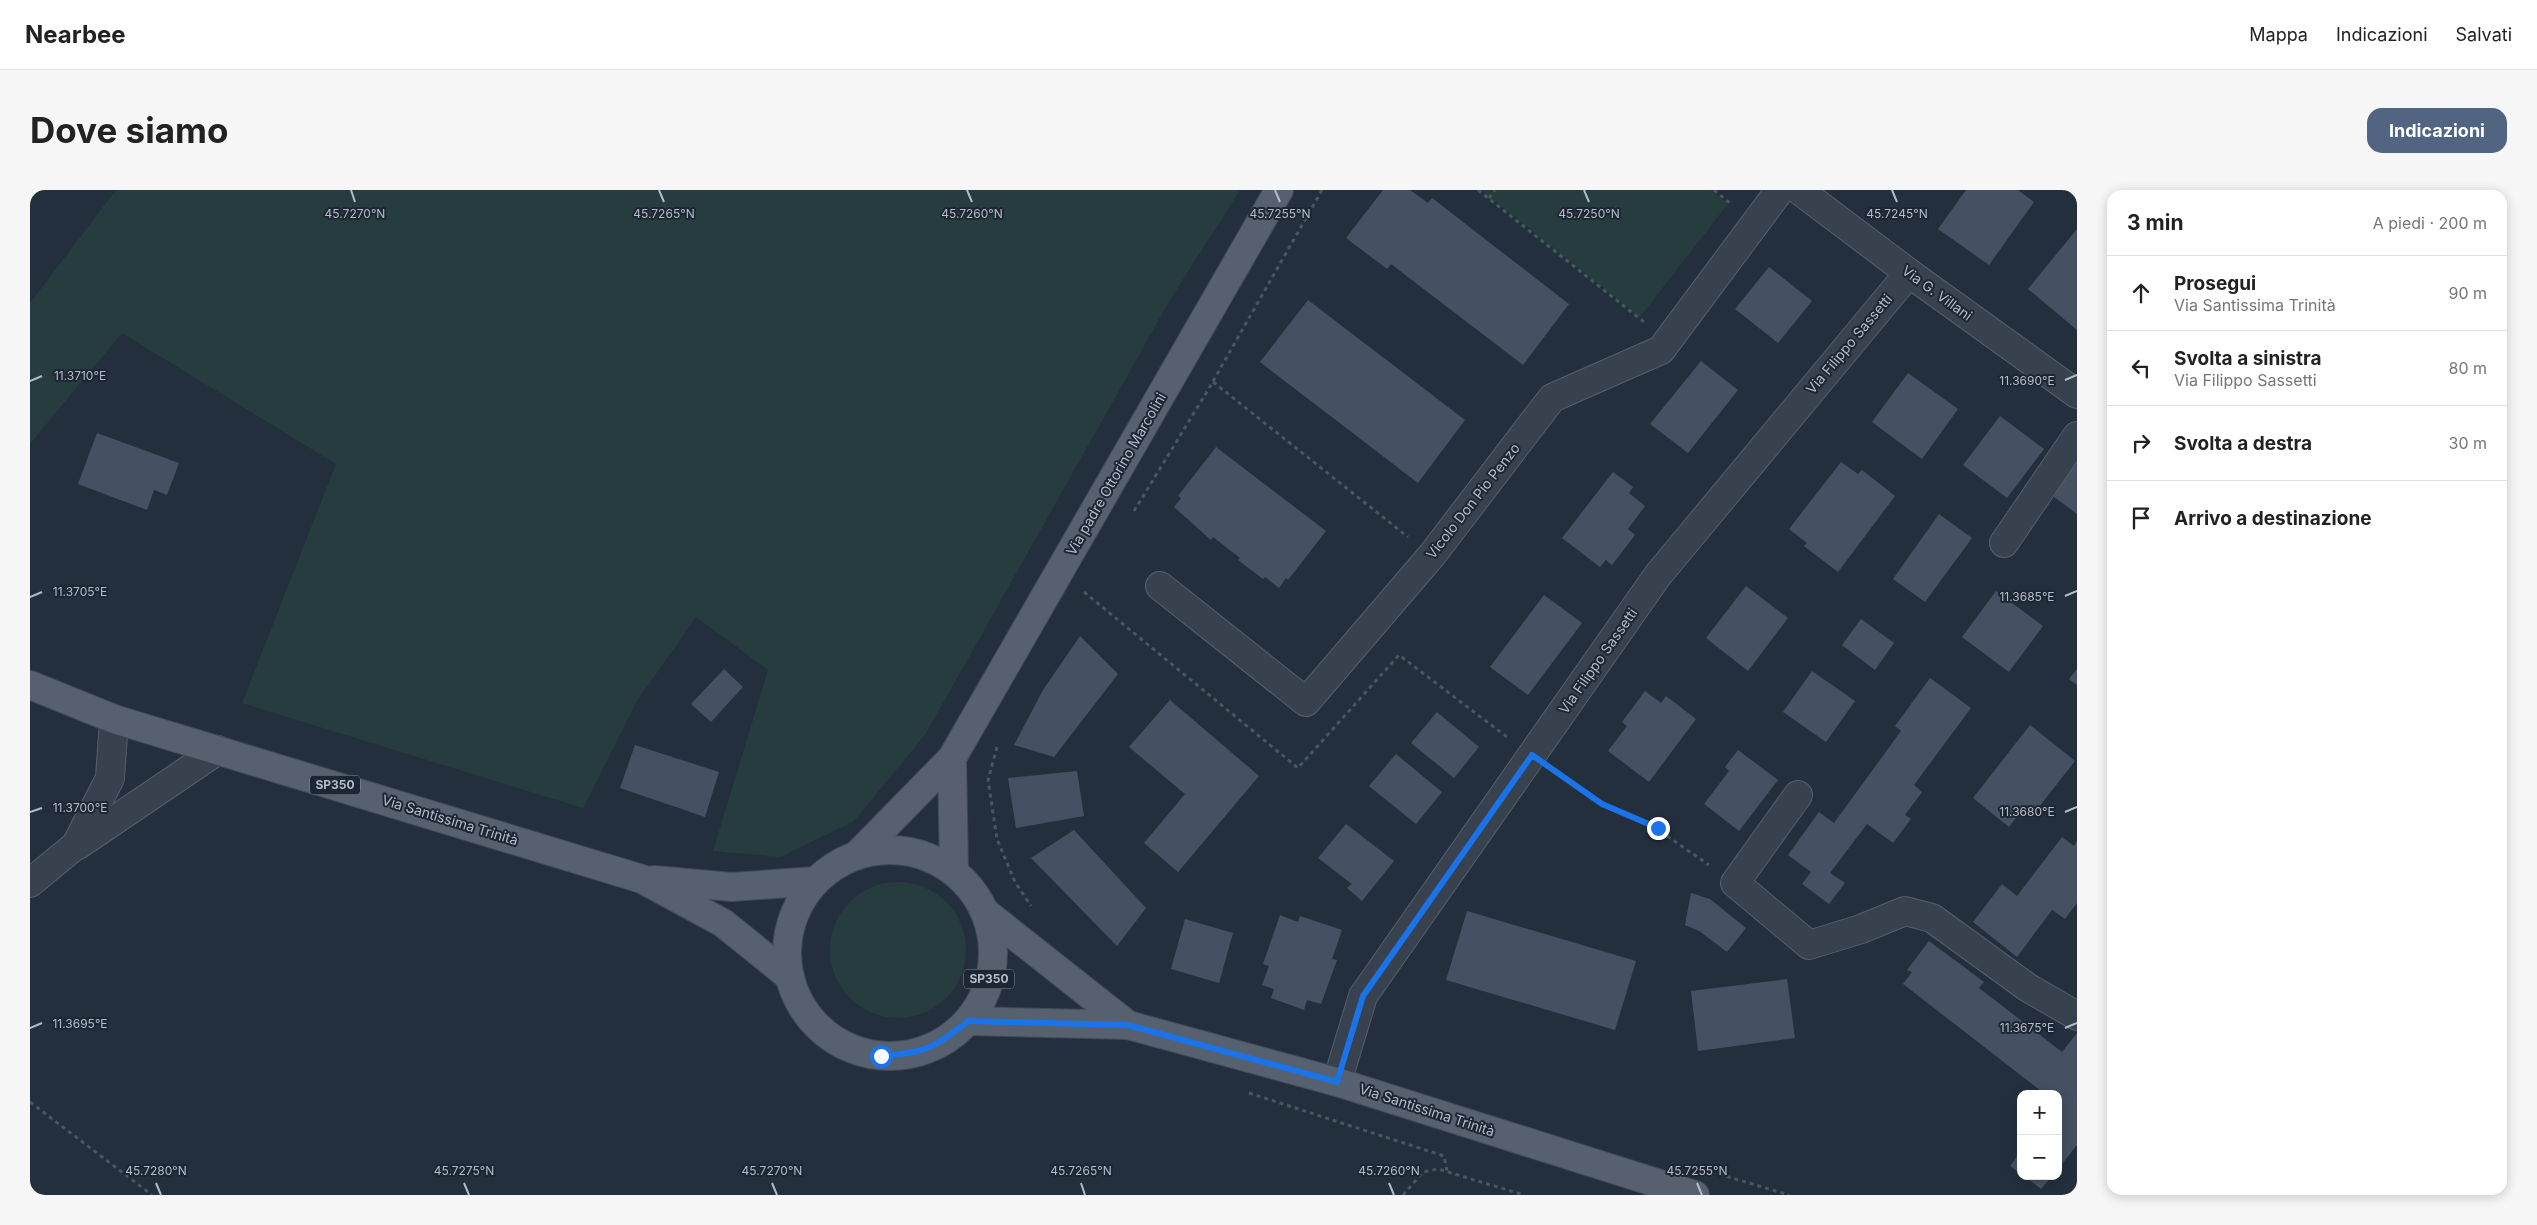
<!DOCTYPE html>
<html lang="it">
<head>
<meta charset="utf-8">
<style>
	body { margin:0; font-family:Inter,sans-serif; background:#f6f6f6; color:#222 }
	.controls { position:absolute; right:15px; bottom:15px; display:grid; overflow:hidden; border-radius:10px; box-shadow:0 2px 12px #0003 }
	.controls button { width:45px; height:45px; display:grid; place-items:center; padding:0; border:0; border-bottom:1px solid #e0e0e0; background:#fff; color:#222; font:25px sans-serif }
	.stop { position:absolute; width:15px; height:15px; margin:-11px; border:4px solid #1a73e8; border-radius:50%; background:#fff }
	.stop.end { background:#1a73e8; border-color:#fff; box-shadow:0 1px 5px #0008 }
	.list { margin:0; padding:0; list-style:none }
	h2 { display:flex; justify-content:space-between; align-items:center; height:65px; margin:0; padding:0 20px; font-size:21px }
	h2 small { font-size:16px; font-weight:400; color:#767676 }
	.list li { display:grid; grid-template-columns:32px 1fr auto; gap:15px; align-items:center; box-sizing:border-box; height:75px; padding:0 20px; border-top:1px solid #e0e0e0 }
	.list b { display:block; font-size:19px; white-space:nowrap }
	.list p { margin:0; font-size:16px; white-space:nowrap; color:#767676 }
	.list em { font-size:16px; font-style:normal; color:#767676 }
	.icon { flex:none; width:28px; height:28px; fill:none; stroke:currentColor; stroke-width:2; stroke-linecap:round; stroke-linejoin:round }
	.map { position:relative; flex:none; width:2047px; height:1005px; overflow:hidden; border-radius:15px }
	header { display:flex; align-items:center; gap:30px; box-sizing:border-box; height:70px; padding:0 25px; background:#fff; border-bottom:1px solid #e0e0e0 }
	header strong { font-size:24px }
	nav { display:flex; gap:28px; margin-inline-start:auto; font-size:18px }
	.intro { display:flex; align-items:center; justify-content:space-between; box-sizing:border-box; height:120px; padding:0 30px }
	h1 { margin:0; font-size:35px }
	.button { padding:12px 22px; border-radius:15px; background:#516482; color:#fff; font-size:18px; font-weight:700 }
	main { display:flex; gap:30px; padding:0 30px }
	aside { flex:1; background:#fff; border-radius:15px; box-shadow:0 2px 12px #0003 }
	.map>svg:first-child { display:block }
</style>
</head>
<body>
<header>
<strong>Nearbee</strong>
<nav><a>Mappa</a><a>Indicazioni</a><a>Salvati</a></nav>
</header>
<div class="intro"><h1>Dove siamo</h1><a class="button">Indicazioni</a></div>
<main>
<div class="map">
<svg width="2047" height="1005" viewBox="0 0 2047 1005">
	<rect width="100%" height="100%" fill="#242f3e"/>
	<!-- green -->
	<g fill="#263c3f">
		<path d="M86 0H1210L1140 110 895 545 823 632 750 667 683 661 738 480 666 427 607 511 553 618 212 513 306 274 92 143 0 254V113Z"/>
		<path d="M1451 0H1681L1698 14 1610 127Z"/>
		<circle cx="868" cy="760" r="68"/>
	</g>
	<!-- building -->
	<g fill="#455162">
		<path d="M1353 0H1380L1398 13 1402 8 1539 114 1493 175 1361 74 1357 79 1316 48Z"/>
		<path d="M1936 0H1988L2004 12 1959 75 1908 39Z"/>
		<path d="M2047 39V140L1998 99Z"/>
		<path d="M1739 77 1782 111 1748 153 1705 119Z"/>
		<path d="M1278 110 1435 230 1388 293 1230 172Z"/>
		<path d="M1671 171 1708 200 1658 263 1620 234Z"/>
		<path d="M1878 183 1928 219 1892 269 1842 232Z"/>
		<path d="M1970 226 2014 259 1977 308 1933 275Z"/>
		<path d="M67 243 149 273 137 305 124 300 117 320 48 294Z"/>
		<path d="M1186 257 1296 341 1258 390 1256 388 1249 398 1235 387 1233 389 1208 370 1210 368 1183 347 1181 350 1144 317 1151 308 1148 306Z"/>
		<path d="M2047 267V324L2020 304Z"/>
		<path d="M1811 272 1828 284 1832 280 1865 306 1808 382 1774 356 1777 353 1759 339Z"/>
		<path d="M1583 282 1603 297 1599 303 1615 316 1598 339 1605 345 1582 375 1576 370 1570 377 1532 348Z"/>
		<path d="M1909 324 1942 348 1895 412 1863 389Z"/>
		<path d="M1716 396 1758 428 1718 481 1676 448Z"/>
		<path d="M1966 401 2013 436 1979 482 1932 447Z"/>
		<path d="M1514 405 1552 433 1498 505 1460 477Z"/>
		<path d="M1831 429 1864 453 1845 480 1812 455Z"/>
		<path d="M1050 446 1088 484 1024 567 984 555 1013 500Z"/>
		<path d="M694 479 713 497 681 532 661 514Z"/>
		<path d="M2047 479V495L2039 489Z"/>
		<path d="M1782 481 1825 511 1796 552 1753 522Z"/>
		<path d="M1900 488 1941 518 1884 595 1892 602 1875 625 1881 629 1863 653 1837 634 1800 683 1815 693 1799 714 1772 694 1781 682 1758 665 1789 622 1804 633 1871 541 1865 536Z"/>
		<path d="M1615 501 1631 513 1636 506 1666 529 1619 592 1578 561 1597 536 1592 532Z"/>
		<path d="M1140 510 1229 586 1148 682 1114 653 1155 604 1099 557Z"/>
		<path d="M1407 522 1449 557 1424 588 1381 553Z"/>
		<path d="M2000 535 2045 571 2005 622 1996 615 1979 637 1943 608Z"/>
		<path d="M605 555 689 582 675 627 590 598Z"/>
		<path d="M1708 560 1748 590 1709 641 1674 614 1699 581 1695 577Z"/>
		<path d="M1366 564 1412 602 1386 634 1339 596Z"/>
		<path d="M1047 581 1054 626 986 638 978 588Z"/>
		<path d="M1316 634 1364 671 1332 711 1317 698 1322 694 1288 668Z"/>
		<path d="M1044 640 1116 718 1087 756 1001 668Z"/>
		<path d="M2032 647 2044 656 2047 651V713L2035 729 2022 720 1987 767 1943 732 1972 694 1987 706Z"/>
		<path d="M1661 703 1680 709 1716 738 1697 762 1669 741 1655 735Z"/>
		<path d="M1437 721 1606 771 1585 840 1416 790Z"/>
		<path d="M1250 725 1268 732 1270 726 1312 740 1302 769 1307 770 1291 814 1277 810 1274 820 1241 808 1244 799 1232 795 1239 776 1233 774Z"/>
		<path d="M1155 729 1203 743 1189 793 1141 779Z"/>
		<path d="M1899 751 1954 792 1949 798 2032 862 2047 843V955L2028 979V904H2015L1873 794 1882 782 1877 780Z"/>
		<path d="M1757 789 1765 848 1668 861 1661 801Z"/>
		<path d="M1991 961V984L1980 976Z"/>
		<path d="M1994 986H2022L2011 999Z"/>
	</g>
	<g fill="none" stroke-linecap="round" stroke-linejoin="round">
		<!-- minor casing -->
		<g stroke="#565f6c" stroke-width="30">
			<g id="minor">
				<path d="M1769 0 1879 83 2047 204"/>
				<path d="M1974 353 2047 246"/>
				<path d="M1130 396 1276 512 1402 365 1522 208 1631 160 1750 0"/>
				<path d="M1768 605 1705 693 1779 755 1831 739 1875 721 1902 728 1997 797 2047 826"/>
				<path d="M48 655 188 560"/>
				<path d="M0 693 46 655 80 588 84 529"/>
				<path d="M1307 892 1333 806 1628 385 1879 83"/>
			</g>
		</g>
		<!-- major casing -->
		<g stroke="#414a57" stroke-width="30">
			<g id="major">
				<path d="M0 495 84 529 612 689 693 733 760 787"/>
				<path d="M922 568 924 682"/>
				<circle cx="860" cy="763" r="103"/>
				<path d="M827 665 922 568 1249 0"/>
				<path d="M624 690 702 697 786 691"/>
				<path d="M955 722 1098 835"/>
				<path d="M938 831 1098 835 1307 892 1665 1005"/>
			</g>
		</g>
		<!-- path -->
		<g stroke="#44595c" stroke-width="3" stroke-dasharray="4 4" stroke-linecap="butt">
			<path d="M1448 0 1614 132"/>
			<path d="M1684 0 1701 14"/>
			<path d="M1459 8 1465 0"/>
			<path d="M1183 192 1378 347"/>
			<path d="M1104 321 1178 200 1292 0"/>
			<path d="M1054 402 1268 578 1369 465 1477 547"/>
			<path d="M967 557 958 590 967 649 985 692 1001 716"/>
			<path d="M1527 582 1572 614 1627 639 1679 675"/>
			<path d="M1219 903 1414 966 1417 981"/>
			<path d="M0 912 122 1005"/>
			<path d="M1689 984 1759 1005"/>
			<path d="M1373 1005 1393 982 1408 979 1494 1005"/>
			<path d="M2040 1005 2047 996"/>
		</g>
		<!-- minor -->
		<use href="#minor" stroke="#38414e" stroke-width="28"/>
		<!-- major -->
		<use href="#major" stroke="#56606e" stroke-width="28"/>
	</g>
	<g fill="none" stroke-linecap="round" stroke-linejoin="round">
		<!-- route -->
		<path stroke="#1a73e8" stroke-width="6" d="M851 866C894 863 905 858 938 831L1098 835 1307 892 1333 806 1502 565 1572 614 1628 638"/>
	</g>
	<!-- ticks -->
	<path fill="none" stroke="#b4bcc9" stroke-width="2" d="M321 0 325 12M629 0 634 12M937 0 942 12M1245 0 1250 12M1554 0 1559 12M1862 0 1867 12M2035 190 2047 185M0 191 12 186M2035 406 2047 401M0 407 12 402M0 622 12 618M2035 622 2047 617M0 838 12 833M2035 838 2047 833M126 993 131 1005M434 993 439 1005M742 993 747 1005M1051 993 1055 1005M1359 993 1364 1005M1667 993 1672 1005"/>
	<g text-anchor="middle" stroke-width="4" stroke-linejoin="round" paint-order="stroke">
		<!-- shield labels -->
		<g fill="#1d2633" stroke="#878f9c" stroke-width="1">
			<rect x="280" y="585.5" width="50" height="19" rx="4"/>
			<rect x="934" y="779.5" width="50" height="19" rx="4"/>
		</g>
		<g font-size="12" font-weight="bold" fill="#b4bcc9">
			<text x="305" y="599">SP350</text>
			<text x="959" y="793">SP350</text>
		</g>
		<!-- street labels -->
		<g font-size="14" fill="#b4bcc9" stroke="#1d2633">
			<text transform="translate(1907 103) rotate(36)" y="5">Via G. Villani</text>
			<text transform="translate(1819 154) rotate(-50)" y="5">Via Filippo Sassetti</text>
			<text transform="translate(1086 284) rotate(-60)" y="5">Via padre Ottorino Marcolini</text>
			<text transform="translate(1443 311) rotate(-52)" y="5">Vicolo Don Pio Penzo</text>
			<text transform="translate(1568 471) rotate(-55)" y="5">Via Filippo Sassetti</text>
			<text transform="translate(420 630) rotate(17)" y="5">Via Santissima Trinità</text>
			<text transform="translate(1397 920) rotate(18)" y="5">Via Santissima Trinità</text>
		</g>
	</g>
	<g font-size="12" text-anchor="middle" fill="#b4bcc9" stroke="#1d2633" stroke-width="4" stroke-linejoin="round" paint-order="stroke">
		<text x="325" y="28">45.7270°N</text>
		<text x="634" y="28">45.7265°N</text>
		<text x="942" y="28">45.7260°N</text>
		<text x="1250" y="28">45.7255°N</text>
		<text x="1559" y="28">45.7250°N</text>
		<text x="1867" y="28">45.7245°N</text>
		<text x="50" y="190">11.3710°E</text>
		<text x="1997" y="195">11.3690°E</text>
		<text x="50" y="406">11.3705°E</text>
		<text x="1997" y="411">11.3685°E</text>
		<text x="50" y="622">11.3700°E</text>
		<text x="1997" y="626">11.3680°E</text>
		<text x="50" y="838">11.3695°E</text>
		<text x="1997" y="842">11.3675°E</text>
		<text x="126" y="985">45.7280°N</text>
		<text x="434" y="985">45.7275°N</text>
		<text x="742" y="985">45.7270°N</text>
		<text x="1051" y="985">45.7265°N</text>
		<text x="1359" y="985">45.7260°N</text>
		<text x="1667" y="985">45.7255°N</text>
	</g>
</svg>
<div class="controls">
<button>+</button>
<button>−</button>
</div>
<div class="stop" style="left:851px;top:866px"></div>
<div class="stop end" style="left:1628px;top:638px"></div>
</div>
<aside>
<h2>3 min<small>A piedi · 200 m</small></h2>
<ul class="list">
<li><svg class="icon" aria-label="ahead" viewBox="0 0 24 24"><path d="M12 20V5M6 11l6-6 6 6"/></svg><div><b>Prosegui</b><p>Via Santissima Trinità</p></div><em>90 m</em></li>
<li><svg class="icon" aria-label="left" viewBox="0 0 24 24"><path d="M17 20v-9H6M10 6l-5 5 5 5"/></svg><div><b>Svolta a sinistra</b><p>Via Filippo Sassetti</p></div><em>80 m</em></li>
<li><svg class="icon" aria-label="right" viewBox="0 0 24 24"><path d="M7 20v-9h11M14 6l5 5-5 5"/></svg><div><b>Svolta a destra</b></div><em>30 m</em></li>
<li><svg class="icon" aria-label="arrive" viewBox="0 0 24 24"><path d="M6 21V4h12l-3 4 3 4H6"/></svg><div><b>Arrivo a destinazione</b></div></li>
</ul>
</aside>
</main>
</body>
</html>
